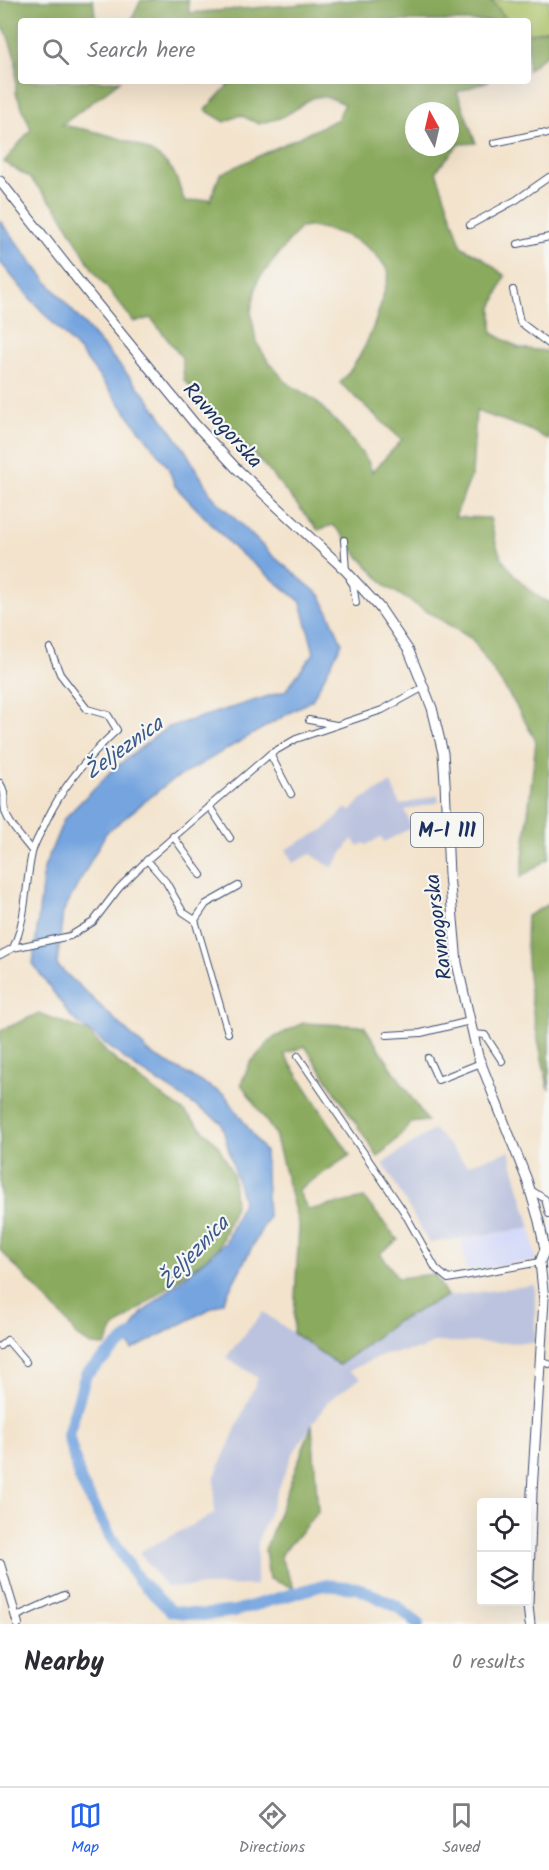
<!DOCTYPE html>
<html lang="en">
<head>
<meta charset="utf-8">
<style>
	body { margin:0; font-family:Kalam,sans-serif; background:#f2f2f3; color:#2b2b33 }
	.controls { position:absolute; right:18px; bottom:18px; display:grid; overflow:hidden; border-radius:6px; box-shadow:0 6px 24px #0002 }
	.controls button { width:54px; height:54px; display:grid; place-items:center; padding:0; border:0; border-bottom:2px solid #e1e1e2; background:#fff; color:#2b2b33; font:30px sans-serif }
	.compass { position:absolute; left:405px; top:102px; width:54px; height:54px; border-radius:50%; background:#fff; box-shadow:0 6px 24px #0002; rotate:352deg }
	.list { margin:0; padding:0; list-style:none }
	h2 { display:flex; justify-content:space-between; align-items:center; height:78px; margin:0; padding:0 24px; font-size:26px }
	h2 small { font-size:20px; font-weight:400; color:#7c7c81 }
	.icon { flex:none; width:33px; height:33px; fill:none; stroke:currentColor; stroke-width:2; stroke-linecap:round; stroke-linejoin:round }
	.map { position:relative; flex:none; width:549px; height:1624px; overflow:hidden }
	.search { position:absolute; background:#fff; box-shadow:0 6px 24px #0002; left:18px; right:18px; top:18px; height:66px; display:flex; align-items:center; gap:15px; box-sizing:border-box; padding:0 21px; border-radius:6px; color:#7c7c81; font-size:22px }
	.sheet { height:162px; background:#fff }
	nav { display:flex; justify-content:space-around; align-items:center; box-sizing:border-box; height:84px; border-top:2px solid #e1e1e2; background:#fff; font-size:16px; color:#7c7c81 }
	nav a { display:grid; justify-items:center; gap:3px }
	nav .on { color:#2563eb }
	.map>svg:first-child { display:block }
</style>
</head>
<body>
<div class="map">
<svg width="549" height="1624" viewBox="0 0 549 1624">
	<rect width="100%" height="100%" fill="#f6f6f2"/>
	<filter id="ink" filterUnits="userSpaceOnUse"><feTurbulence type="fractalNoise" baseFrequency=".0167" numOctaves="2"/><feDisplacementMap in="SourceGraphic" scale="12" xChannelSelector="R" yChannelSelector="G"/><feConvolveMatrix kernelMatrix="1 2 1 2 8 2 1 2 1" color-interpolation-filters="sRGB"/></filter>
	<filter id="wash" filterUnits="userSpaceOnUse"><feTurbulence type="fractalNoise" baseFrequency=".008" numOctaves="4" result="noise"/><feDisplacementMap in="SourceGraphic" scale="24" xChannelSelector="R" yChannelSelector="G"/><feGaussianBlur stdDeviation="1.35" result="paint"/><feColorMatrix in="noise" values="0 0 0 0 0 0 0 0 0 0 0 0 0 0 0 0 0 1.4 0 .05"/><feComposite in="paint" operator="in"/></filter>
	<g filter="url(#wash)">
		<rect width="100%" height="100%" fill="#f3e3cc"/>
		<!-- built -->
		<path fill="#d3d9f9" d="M531 1228 536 1260 466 1271 461 1239Z"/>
		<!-- industrial -->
		<g fill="#bcc3de">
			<path d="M391 783 400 805 438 795 439 802 405 810 411 828 384 842 381 837 366 845 364 843 358 846 352 839 332 868 311 854 293 863 286 849 325 829 346 808 351 811 362 799Z"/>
			<path d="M434 1129 467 1165 509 1151 531 1228 429 1243 383 1163Z"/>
			<path d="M535 1285V1343L434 1342 423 1349 384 1354 349 1371 361 1378 328 1401 292 1455 258 1541 256 1585 166 1587 139 1552 214 1514 215 1476 258 1378 226 1357 263 1312 339 1365 396 1322 447 1296Z"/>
		</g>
		<!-- green -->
		<path fill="#adc469" stroke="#647a64" stroke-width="1.5" d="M491 0H549V29L528 34V21H508Z"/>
		<!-- forest -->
		<g fill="#8aaa5d" stroke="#526c5e" stroke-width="1.5" fill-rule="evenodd">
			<path d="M0 0H93L95 15 92 21H21V81H120L62 125C95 131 153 142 173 171 178 180 181 192 185 202L209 199 210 201 220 174 338 119 344 104C309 86 309 105 282 117 275 120 266 121 259 124L240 115 225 122 205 110 230 83 186 81H489L457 92 476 143 459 144 436 171 462 247 481 257 505 276 492 308V333L519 348 545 351 549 354V440L528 429 476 411 472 474 455 517 490 518C493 530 495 545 501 556 508 570 534 598 549 602V858L521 877 536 741 512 699 472 639 387 587 353 550 342 534 333 525 318 530 270 472 184 380 182 358 151 318 134 322 93 270 59 211 29 177 4 162 31 129 16 93V60L6 31 0 25ZM414 111H450V147H414ZM307 226C331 229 356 236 374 253 380 258 384 266 389 272 380 313 368 352 340 383L402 440 372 472 368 461 343 429 315 400 287 383 268 361 256 342 251 311 258 280 299 229Z"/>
			<path d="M141 0H188L189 13 355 0H491L508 21H131Z"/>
			<path d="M549 29V52L528 70V34Z"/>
			<path d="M549 904V1090C536 1032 523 976 527 916Z"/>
			<path d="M39 1013 88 1032 107 1053 131 1073 186 1113 218 1145 233 1175 235 1206 218 1249 114 1328 105 1346 91 1345 77 1336 64 1318 0 1250V1031Z"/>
			<path d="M303 1023 364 1026 427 1121 411 1123 398 1138 378 1157 305 1046 284 1054 350 1155 298 1190 308 1210 364 1198 398 1240 380 1253 398 1278 434 1274 447 1296 396 1322 339 1365 293 1333 299 1227 275 1134 241 1084 250 1063 273 1038Z"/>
			<path d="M312 1425 318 1512 280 1556 294 1588 269 1579 265 1550Z"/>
		</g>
		<!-- water -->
		<path fill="#75a4df" stroke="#486a9e" stroke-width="1.5" d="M0 221 45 279 147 397 185 450 212 496 273 556 321 596 342 643 312 700 168 783 106 833 63 912 57 965 151 1054 225 1095 265 1152 268 1217 223 1302 132 1350 126 1339 141 1314 225 1243 243 1201 221 1122 135 1067 72 1018 33 964 44 868 64 819 110 772 166 728 285 691 314 653 301 602 236 550 175 486 168 467 81 353 29 297 0 262Z"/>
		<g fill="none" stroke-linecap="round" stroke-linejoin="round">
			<!-- river -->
			<path stroke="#75a4df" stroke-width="12" d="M140 1331 126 1339 86 1374 68 1435 81 1482 110 1536 138 1579 171 1611 202 1615 235 1611 323 1585 358 1588 398 1607 418 1624"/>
		</g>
	</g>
	<g filter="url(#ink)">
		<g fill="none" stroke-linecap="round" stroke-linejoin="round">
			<!-- minor casing -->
			<g stroke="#3b4a6e" stroke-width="8">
				<g id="minor">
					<path d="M494 143 541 133 549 134"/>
					<path d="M470 225 516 200 549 177"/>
					<path d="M518 244 549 237"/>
					<path d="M513 290 520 322 549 344"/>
					<path d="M344 540 346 572"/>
					<path d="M350 580 353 584 356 603"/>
					<path d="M309 720 336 725"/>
					<path d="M270 754 291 794"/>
					<path d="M0 783C7 794 3 799 5 811 9 825 23 839 32 851"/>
					<path d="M209 806 230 838"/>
					<path d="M173 836 201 875"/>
					<path d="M147 860 166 882 183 912 195 920 228 1033"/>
					<path d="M195 920 206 904 238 886"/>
					<path d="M13 948C27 918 25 884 32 853 34 844 39 836 43 828 60 789 86 758 117 730L108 715 87 709 60 674 50 648"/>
					<path d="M0 955 13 948 70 936 93 922 119 888 147 860 270 754 296 739 382 710 424 687"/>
					<path d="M473 1034 485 1035 502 1061"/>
					<path d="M387 1035 421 1033 470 1021"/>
					<path d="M298 1056 404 1212 436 1269 448 1279 540 1262"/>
					<path d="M428 1058 438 1080 481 1063"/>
					<path d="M531 1190 545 1199 549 1214"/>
					<path d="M0 1346 7 1340 26 1362"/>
					<path d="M541 1360 549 1364"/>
					<path d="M15 1617 64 1595"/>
				</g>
			</g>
			<!-- tertiary casing -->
			<g stroke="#3b4a6e" stroke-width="10">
				<path id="tertiary" d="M0 1564 18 1624"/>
			</g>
			<!-- primary casing -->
			<g stroke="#3b4a6e" stroke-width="11">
				<path id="primary" d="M0 181 92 298 195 424 236 468 346 571 380 608 409 651 432 708 443 753 445 782 449 875 457 963 478 1056 527 1180 539 1221 545 1249 540 1262 544 1300 532 1492 528 1605 530 1624"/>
			</g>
			<!-- minor -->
			<use href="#minor" stroke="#fff" stroke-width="6"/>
			<!-- tertiary -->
			<use href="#tertiary" stroke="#fff" stroke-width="8"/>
			<!-- primary -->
			<use href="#primary" stroke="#fff" stroke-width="9"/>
		</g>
	</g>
	<g text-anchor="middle" stroke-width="4.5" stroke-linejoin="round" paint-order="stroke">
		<!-- shield labels -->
		<rect fill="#f6f6f2" stroke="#5d6b8a" stroke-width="1.5" x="411" y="813" width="72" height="34" rx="4.5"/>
		<g font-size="20" font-weight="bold" fill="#1b2f5e">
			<text x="447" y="837">M-I 111</text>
		</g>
		<!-- street labels -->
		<g font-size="21" fill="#1b2f5e" stroke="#f6f6f2">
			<text transform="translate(223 425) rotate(48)" y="7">Ravnogorska</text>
			<text transform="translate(438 927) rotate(-97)" y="7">Ravnogorska</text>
		</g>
		<!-- water labels -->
		<g font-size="22" font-style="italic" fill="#3a588b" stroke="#f6f6f2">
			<text transform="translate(123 747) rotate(-36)" y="8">Željeznica</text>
			<text transform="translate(193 1252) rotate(-47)" y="8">Željeznica</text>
		</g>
	</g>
</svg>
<div class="controls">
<button><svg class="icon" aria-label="locate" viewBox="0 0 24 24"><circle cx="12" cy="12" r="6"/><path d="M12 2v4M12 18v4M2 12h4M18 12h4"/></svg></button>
<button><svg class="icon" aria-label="layers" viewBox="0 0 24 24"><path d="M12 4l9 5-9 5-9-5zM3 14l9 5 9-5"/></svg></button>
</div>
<svg class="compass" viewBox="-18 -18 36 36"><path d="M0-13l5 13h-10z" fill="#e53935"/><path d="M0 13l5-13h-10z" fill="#7c7c81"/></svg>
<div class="search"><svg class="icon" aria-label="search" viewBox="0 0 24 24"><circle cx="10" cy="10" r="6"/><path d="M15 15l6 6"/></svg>Search here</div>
</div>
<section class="sheet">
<h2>Nearby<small>0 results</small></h2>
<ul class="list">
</ul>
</section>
<nav>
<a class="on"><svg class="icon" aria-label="map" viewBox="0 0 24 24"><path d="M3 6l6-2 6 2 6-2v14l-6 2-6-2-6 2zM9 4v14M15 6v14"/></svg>Map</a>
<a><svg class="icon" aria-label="directions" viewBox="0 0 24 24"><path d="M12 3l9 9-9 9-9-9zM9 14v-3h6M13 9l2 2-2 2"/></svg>Directions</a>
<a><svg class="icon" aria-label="saved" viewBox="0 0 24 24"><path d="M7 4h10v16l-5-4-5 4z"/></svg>Saved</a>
</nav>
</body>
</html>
